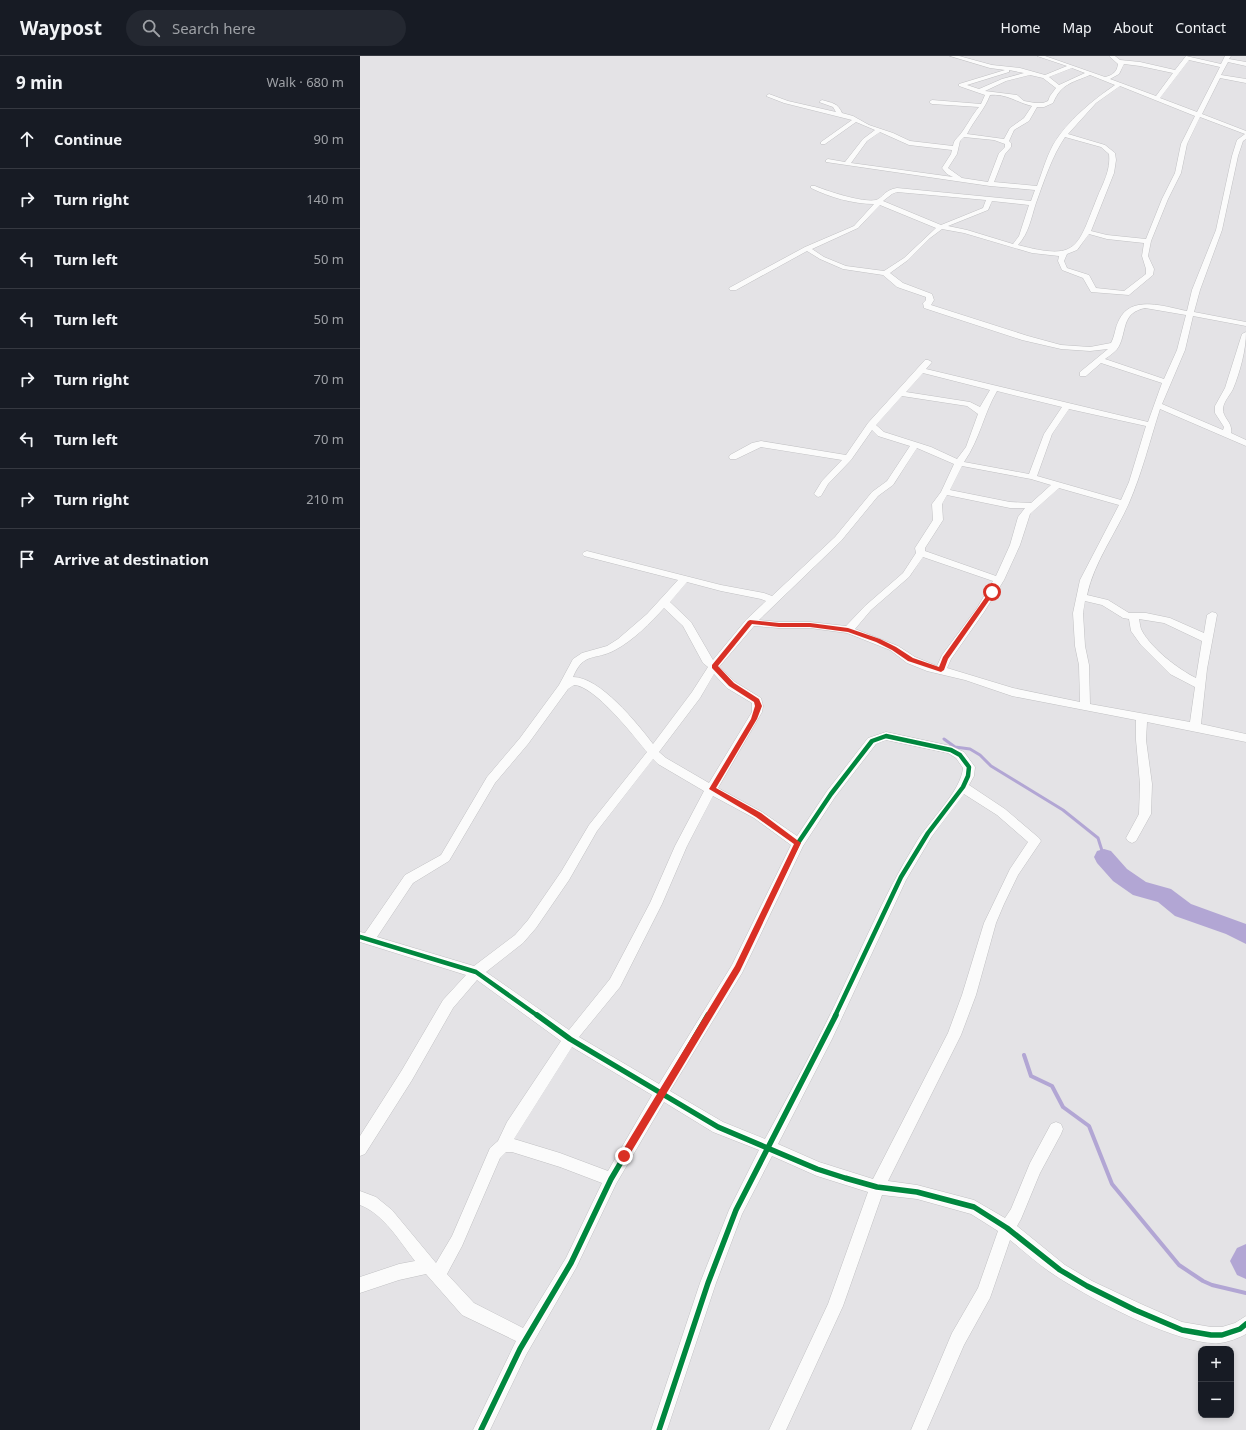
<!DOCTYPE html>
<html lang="en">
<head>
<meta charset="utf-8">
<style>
	body { margin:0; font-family:"Noto Sans",sans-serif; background:#242831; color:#f1f3f6 }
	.controls { position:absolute; right:12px; bottom:12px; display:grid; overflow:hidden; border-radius:8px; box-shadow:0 2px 6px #0003 }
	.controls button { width:36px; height:36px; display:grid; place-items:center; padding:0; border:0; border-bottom:1px solid #363941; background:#171b24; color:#f1f3f6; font:20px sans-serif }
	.stop { position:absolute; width:12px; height:12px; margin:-9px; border:3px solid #d93025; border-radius:50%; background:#fff }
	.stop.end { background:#d93025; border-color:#fff; box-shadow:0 1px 4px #0008 }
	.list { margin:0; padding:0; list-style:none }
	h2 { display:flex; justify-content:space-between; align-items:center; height:52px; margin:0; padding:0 16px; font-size:17px }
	h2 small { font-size:13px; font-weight:400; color:#9ea1a6 }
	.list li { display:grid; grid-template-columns:26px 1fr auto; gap:12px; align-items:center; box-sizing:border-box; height:60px; padding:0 16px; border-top:1px solid #363941 }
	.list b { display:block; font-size:15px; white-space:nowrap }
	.list em { font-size:13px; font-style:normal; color:#9ea1a6 }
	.icon { flex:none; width:22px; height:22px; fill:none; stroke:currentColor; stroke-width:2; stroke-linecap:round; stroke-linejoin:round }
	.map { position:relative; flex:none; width:886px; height:1374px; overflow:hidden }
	header { display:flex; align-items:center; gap:24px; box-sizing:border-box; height:56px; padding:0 20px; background:#171b24; border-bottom:1px solid #363941 }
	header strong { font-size:19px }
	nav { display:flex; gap:22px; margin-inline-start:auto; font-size:14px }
	.search { width:280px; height:36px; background:#242831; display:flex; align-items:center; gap:10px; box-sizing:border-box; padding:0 14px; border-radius:22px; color:#9ea1a6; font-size:15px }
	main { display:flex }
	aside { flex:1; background:#171b24 }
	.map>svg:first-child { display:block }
</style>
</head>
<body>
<header>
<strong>Waypost</strong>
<div class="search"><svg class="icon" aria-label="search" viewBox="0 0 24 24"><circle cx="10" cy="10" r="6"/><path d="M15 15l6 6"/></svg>Search here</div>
<nav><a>Home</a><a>Map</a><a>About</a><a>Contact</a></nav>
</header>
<main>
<aside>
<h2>9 min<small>Walk · 680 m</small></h2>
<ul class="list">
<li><svg class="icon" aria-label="ahead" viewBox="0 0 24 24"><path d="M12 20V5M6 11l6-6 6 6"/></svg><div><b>Continue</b></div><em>90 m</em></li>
<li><svg class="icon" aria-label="right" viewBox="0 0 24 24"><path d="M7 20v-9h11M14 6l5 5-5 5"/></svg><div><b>Turn right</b></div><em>140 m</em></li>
<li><svg class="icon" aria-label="left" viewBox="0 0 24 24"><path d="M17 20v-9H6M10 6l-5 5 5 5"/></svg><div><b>Turn left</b></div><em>50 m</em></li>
<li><svg class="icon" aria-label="left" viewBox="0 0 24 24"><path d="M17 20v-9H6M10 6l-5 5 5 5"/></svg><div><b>Turn left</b></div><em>50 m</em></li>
<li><svg class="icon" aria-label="right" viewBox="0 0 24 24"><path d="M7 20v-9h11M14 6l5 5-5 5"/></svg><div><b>Turn right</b></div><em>70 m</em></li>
<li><svg class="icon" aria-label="left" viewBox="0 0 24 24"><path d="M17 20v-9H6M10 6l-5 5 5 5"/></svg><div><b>Turn left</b></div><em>70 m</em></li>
<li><svg class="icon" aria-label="right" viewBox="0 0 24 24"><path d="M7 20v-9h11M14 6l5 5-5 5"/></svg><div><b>Turn right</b></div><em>210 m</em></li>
<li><svg class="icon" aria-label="arrive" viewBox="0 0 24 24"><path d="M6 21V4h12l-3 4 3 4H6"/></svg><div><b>Arrive at destination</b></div></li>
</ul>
</aside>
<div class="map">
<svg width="886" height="1374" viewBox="0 0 886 1374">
	<rect width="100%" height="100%" fill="#e4e3e6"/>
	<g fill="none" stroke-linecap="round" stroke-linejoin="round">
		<!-- stream-far1 -->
		<path stroke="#b2a6d4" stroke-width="3" d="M584 683 595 691 610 693 620 699 631 710 703 754 738 782 744 801"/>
		<!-- stream -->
		<path stroke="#b2a6d4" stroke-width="4" d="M664 999 671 1020 692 1030 703 1051 729 1070 752 1128 819 1209 843 1225 852 1229 886 1237"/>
		<!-- river -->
		<g fill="#b2a6d4" fill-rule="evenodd">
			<path d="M744 793 751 795 767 813 786 826 811 833 831 848 886 868V888L866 878 815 860 798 846 773 839 753 825 737 807 734 801 737 795Z"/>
			<path d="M886 1188V1223L877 1219 870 1205 877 1192Z"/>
		</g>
		<!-- minor casing -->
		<g stroke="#c1c1c3" stroke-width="1">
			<path id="minor" d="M590 0H599L632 9 660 12 685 19 707 10 677 0H685L745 21C753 19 757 16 758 8L749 0H755L760 4 780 6 815 14 826 0 861 8 865 0H871L869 3 886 6V10L868 6 861 19 886 23V27L860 22 842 58 886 75V83L883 85 878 100 862 174 840 234 834 256 886 266V270L833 260 825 294 802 348 863 374 864 371 855 357V350L865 332 882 278 886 276C886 294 880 316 873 333 870 339 864 345 863 352 862 362 873 366 871 377L886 384V390L800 353C790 384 782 417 769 447 756 477 734 506 727 539L748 544 769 557H786L810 562 844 577 847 559 852 556 856 557 857 559 847 613 841 668 886 678V686L787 666 786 684 792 728 791 758 776 785 772 787 768 785 766 782 779 758 780 728 776 684V664L652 640 605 624 567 615 547 607 530 594 487 577 450 572H419L394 570 359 611 375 626 401 642 403 650 402 656 358 732 402 756 437 780 467 735 508 682 526 676 591 690 604 696 615 711 614 720 609 729 645 753 679 782 681 785 658 819 644 848 636 867 616 939 601 979 528 1125 557 1129 614 1144 645 1162 651 1153 670 1107 691 1068 696 1066 701 1068 703 1073 701 1078 680 1117 661 1163 657 1170 705 1209 732 1225 781 1248 822 1266 851 1271H862L875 1267 886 1260V1278C879 1282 868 1286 860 1287 819 1290 731 1243 696 1220 680 1210 665 1196 650 1184L630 1242 604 1289 567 1374H551L592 1277 618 1232 638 1175 611 1158 557 1143 522 1139 483 1250 426 1374H409L468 1248 508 1136 457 1120 412 1100 382 1158 356 1227 307 1374H291L340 1227 369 1154 399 1094 353 1076 304 1046 256 1128 216 1212 166 1299 130 1374H113L156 1285 102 1259 66 1218 39 1224 0 1237V1221L39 1208 55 1205C40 1186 24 1158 0 1149V1135L16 1141 32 1154 76 1207 92 1180 130 1092 138 1085 147 1066 201 985 117 924 93 952 52 1024 5 1098 0 1100V1080L42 1014 83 944 106 919 0 886V876L5 877 45 819 81 799 127 721 160 682 199 629 213 603 222 597 247 590 258 583 287 558 318 524 224 500 222 498 224 496 227 495 361 529 404 537 412 540 475 481 512 436 527 425 550 390 518 380 512 374 491 404 468 428 461 440 458 441 454 438 462 425 482 404 401 391 376 403H370L369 401 370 399 392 387 401 385 486 399 508 367 565 304H568L572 306 566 313 788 366 802 327 741 307 726 320H720V316L748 293 730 295 701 293 662 284 564 252 563 247 566 244V241L537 231 523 219 483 213 460 203 447 195 376 234H370L369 232 445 191 494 170 514 148C493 148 469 141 451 132V130H455C467 135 503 147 516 144 523 142 524 134 537 132L671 145 675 134 630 130 466 106V104L468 103 485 106 503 83 515 74 496 66 465 88H461V86L492 64 424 47 406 40 409 38 428 45 476 56 473 51 459 46 462 44C472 47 478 47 482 57L493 60 509 69 533 77 550 85 593 90C594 83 598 82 602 76 608 68 612 59 619 51L572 48 569 46 572 44 621 48 625 39 599 30V28L645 14 630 12ZM829 4 860 11 837 56 800 42ZM764 8 780 10 813 17 796 40 750 23 759 18ZM712 12 725 17 699 29 689 21ZM649 14 664 17 642 23 619 33 607 29 649 16ZM670 19 683 22 696 32 690 40 688 45 683 47H675L664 45 657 39 625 35 646 25ZM730 19 755 29C733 44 707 65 693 89 686 102 682 117 677 130L634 126 645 98 651 91V87L649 85 654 74 669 65 677 51H684L693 47C701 28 711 27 730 19ZM760 30 835 60 821 88 815 117 802 143 786 183 747 179 731 175 754 117 756 104 755 97 745 89 708 78 736 47ZM630 39C646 37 658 47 672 50L664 62 650 72 644 83 607 78C614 64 625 53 630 39ZM840 61 885 78 877 84 872 100 856 174 832 234 827 255C806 251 771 238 759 264 755 271 755 280 751 287L730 291 701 289 668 280 571 249 574 244 572 238 543 227 530 217 548 204 570 182 582 173 604 177 672 197 699 200 698 205 702 214 723 222 731 236 769 239 793 219 794 213 788 200 791 185 808 143 821 117 827 88ZM520 76 549 89 592 94 591 98 582 112 587 118 593 121 491 107 507 85ZM604 81 634 84 645 88V91L639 97 628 126 602 122 588 112 597 98 600 85ZM705 81 741 91 749 98C751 114 743 127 737 142 717 192 718 205 658 189 669 177 671 162 676 147 684 125 692 100 705 81ZM537 136 626 144 623 152 581 169 523 145 532 138ZM632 145 669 149 659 180 653 188 607 174 588 170 628 154ZM520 149 576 172 544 202 524 215 486 210 464 201 452 193 498 172ZM729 178 747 183 784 187 782 200 786 213V218L764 235 736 232 729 219 707 212 704 205 707 198 717 194ZM785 252 826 259 817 294 804 323 745 303C749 300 757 295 759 290 767 275 761 257 785 252ZM563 317 630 334 620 351 610 346 546 336ZM637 335 702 351 684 378 669 418 604 406C620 383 623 359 637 335ZM542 340 607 350 618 358 606 391 597 403 571 391 524 376 516 369ZM709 353 786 370 769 426 761 444 677 420 692 378ZM557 392 594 408 581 436 572 448 573 464 555 492 556 497 543 517 505 550 486 570 450 566H419L399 564 481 485 518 440 533 429ZM602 410 671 423 691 429 671 447 650 446 590 434ZM699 432 759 449 720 524 713 557 715 590 719 609 720 646 653 632 587 612 591 603 624 556 644 524 660 489 670 458ZM587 439 650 452H665L658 461 650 489 636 520 565 495V492L583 464 582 448ZM563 501 633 525 617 552 582 599 577 610 555 601 538 590 495 573 511 554 549 521ZM327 526 361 535 401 543 406 545 386 564 353 604 331 566 310 546ZM725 545 742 549 763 562 769 563 771 575 781 589 810 618 835 631 830 666 730 648 729 609 725 590 723 557ZM304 552 323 570 343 607 348 611 332 636 293 688C277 667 240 621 213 621 224 595 235 605 255 594 274 584 290 567 304 552ZM779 563 804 567 842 585 836 622C818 613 792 593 782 575 780 572 780 567 779 563ZM354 618 367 632 392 647V656L349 727 306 702 299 696 340 642ZM214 629C234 629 274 680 287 696L229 769 201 816 168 864 155 879 114 910 17 881 53 827 89 805 135 727 168 688 208 633ZM526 684 588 697 596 702 603 712C601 735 570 764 557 785 519 846 494 912 462 975 444 1012 424 1047 405 1083L363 1066 310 1035 382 917 443 790 475 741 516 688ZM293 703 298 708 344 735 315 790 290 847 250 923 209 974 126 916 163 887 176 872 209 824 237 775ZM604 738 637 759 668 786 650 813 624 867 602 939 588 977 513 1123 459 1106 418 1088 472 983 546 824 572 780ZM353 740 394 762 431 789 372 909 299 1028 219 981 260 931 302 848 327 790ZM212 991 292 1039 248 1115 200 1097 154 1083ZM146 1096H152L200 1111 242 1127 206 1202 163 1272 114 1247 87 1218 102 1190 140 1102Z"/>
		</g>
		<!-- minor -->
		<use href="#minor" fill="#fbfbfb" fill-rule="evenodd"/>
		<!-- cycleway-far1 casing -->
		<g stroke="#fff" stroke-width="7">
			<g id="cycleway-far1">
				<path d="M0 881 116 916 178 960"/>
				<path d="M348 960 377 913 438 787 471 738 512 685 526 680 591 694 600 699 609 711 608 720 603 731 568 777 541 821 475 960"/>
			</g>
		</g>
		<!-- cycleway casing -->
		<g stroke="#fff" stroke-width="8">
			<g id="cycleway">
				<path d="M177 959 210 983 358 1071 457 1113 485 1122 517 1131 557 1136 614 1151 647 1172 700 1214 727 1230 775 1254 822 1274 851 1279H862L880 1273 886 1268"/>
				<path d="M121 1374 160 1293 211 1207 251 1123 348 959"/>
				<path d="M299 1374 348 1227 376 1154 476 959"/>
			</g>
		</g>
		<!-- cycleway-far1 -->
		<use href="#cycleway-far1" stroke="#00873e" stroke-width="4.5"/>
		<!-- cycleway -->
		<use href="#cycleway" stroke="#00873e" stroke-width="5.5"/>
	</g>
	<!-- route -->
	<path fill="#d93025" d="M632 534 635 536 588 603 584 614 581 616 548 605 532 594 516 586 488 576 450 571H419L392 568 358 610 374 627 399 643 402 650 397 663 356 732 401 757 441 787 380 915 267 1103 264 1104 261 1103 260 1100 261 1097 375 910 434 788 396 761 349 733 391 663 395 650 394 646 369 630 352 612V609L388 565 390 564 419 567H450L488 572 520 583 536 591 553 602 579 611 583 601 630 535Z"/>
</svg>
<div class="controls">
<button>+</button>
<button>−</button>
</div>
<div class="stop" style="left:632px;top:536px"></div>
<div class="stop end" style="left:264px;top:1100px"></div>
</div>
</main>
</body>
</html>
